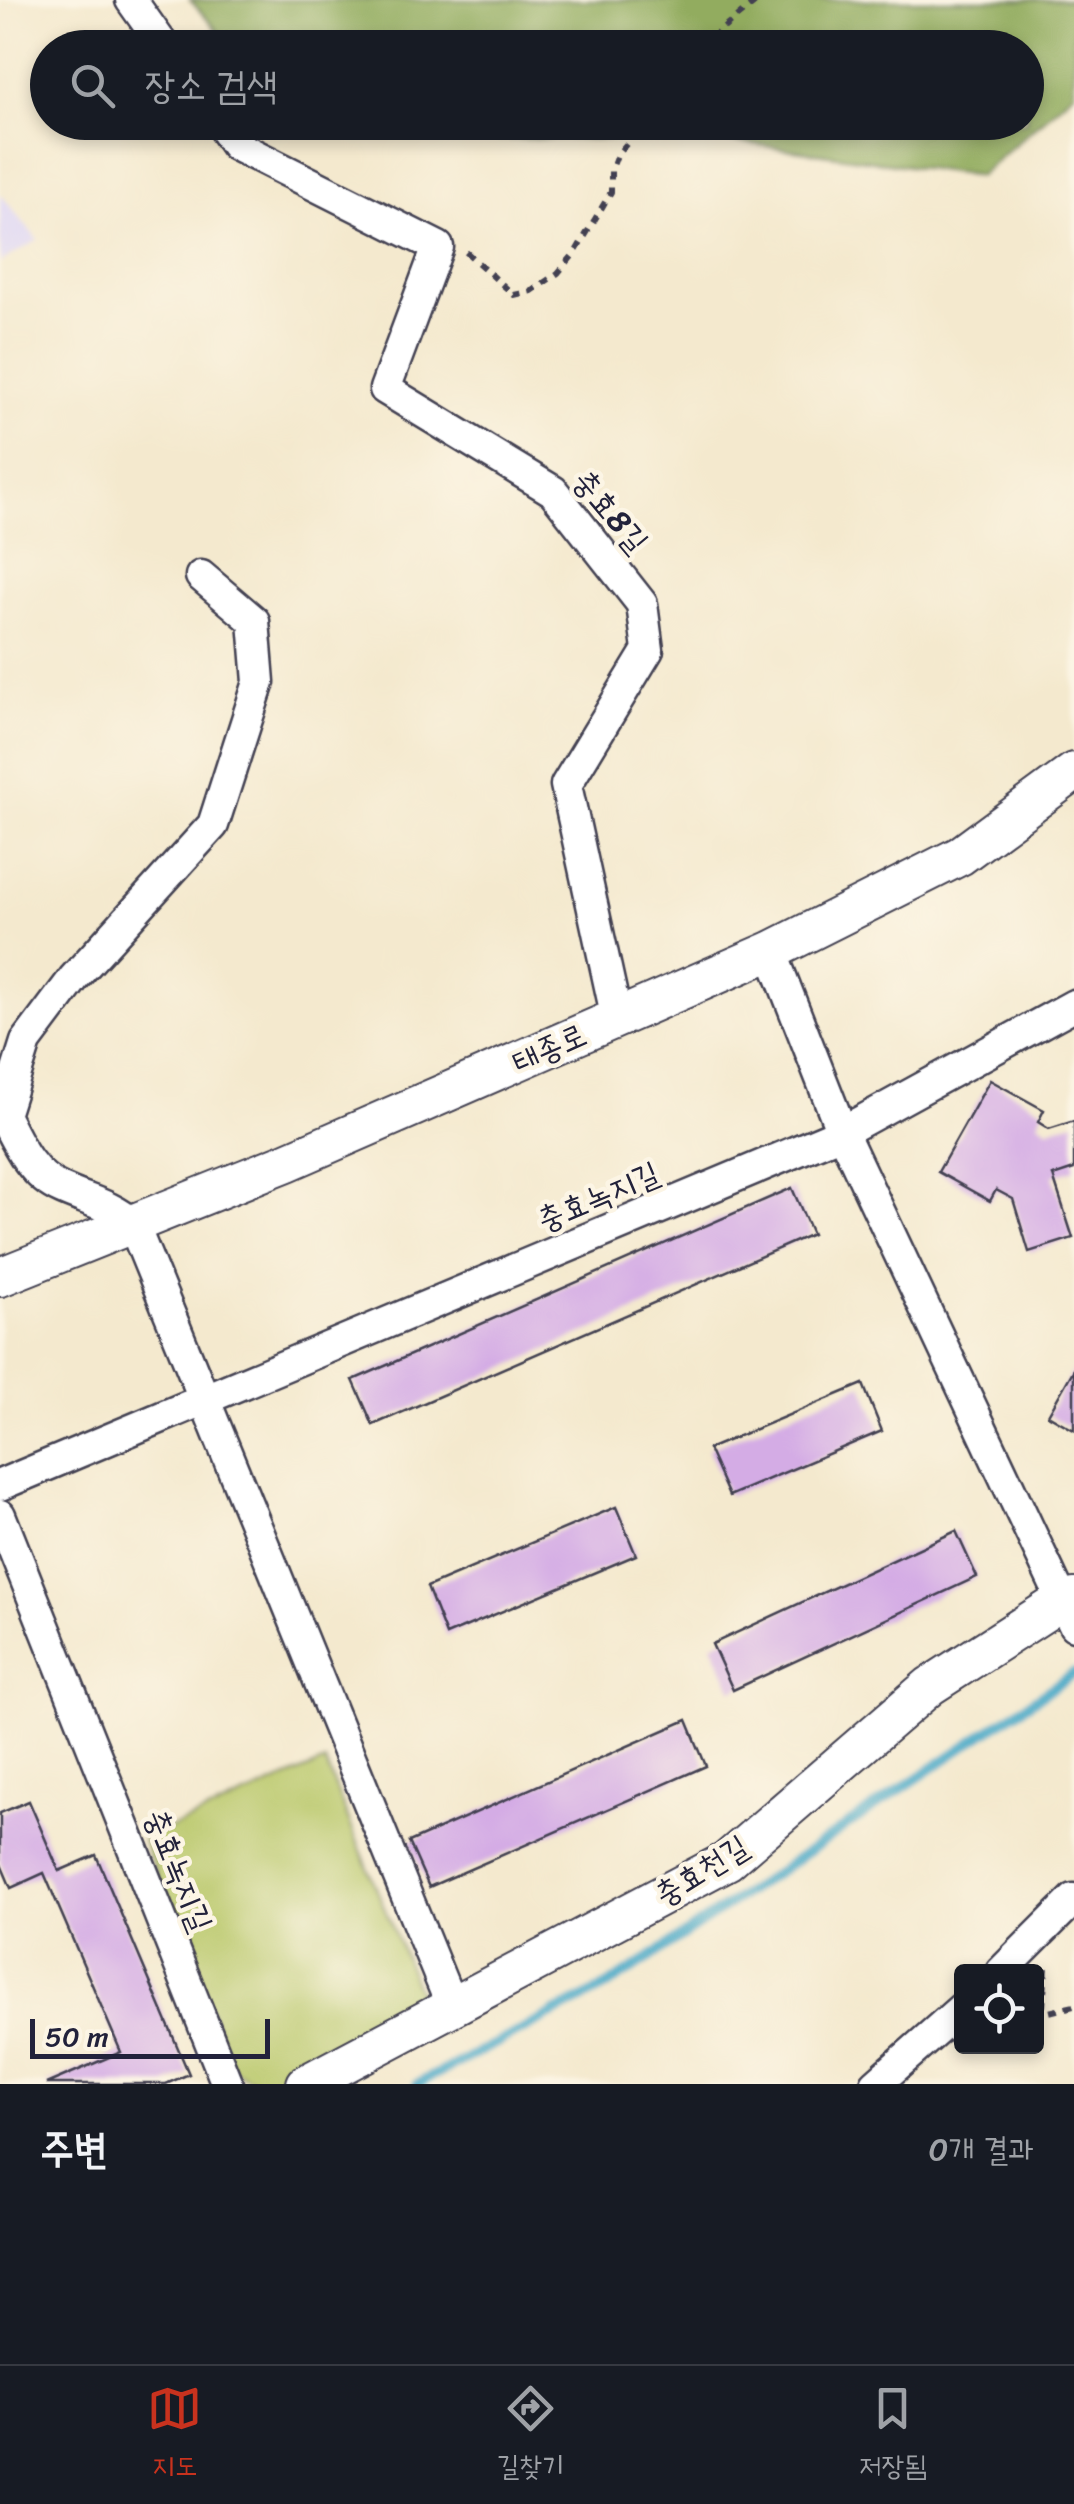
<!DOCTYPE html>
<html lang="ko">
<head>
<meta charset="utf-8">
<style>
	body { margin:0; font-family:Sriracha,"Poor Story",sans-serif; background:#20242c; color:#f1f3f6 }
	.controls { position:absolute; right:30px; bottom:30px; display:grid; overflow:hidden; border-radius:10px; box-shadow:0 5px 15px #0003 }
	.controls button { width:90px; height:90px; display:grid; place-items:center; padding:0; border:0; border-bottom:2px solid #363941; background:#171b24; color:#f1f3f6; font:50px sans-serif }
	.scale { position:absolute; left:30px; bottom:25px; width:240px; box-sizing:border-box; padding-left:10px; border:5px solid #22223b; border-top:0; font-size:28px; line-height:35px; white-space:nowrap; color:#22223b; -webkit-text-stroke:8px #fcf5e5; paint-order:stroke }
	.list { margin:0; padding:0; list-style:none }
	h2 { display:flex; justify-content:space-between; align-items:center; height:130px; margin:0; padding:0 40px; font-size:42px }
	h2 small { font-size:32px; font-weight:400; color:#9ea1a6 }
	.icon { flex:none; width:55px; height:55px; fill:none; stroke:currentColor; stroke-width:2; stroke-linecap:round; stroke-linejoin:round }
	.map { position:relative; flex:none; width:1074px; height:2084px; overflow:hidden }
	.search { position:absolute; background:#171b24; box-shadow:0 5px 15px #0003; left:30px; right:30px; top:30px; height:110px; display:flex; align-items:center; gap:25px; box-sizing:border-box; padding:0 35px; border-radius:55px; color:#9ea1a6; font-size:38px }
	.sheet { height:280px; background:#171b24 }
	nav { display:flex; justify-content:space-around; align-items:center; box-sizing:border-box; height:140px; border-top:2px solid #363941; background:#171b24; font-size:28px; color:#9ea1a6 }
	nav a { display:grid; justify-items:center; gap:5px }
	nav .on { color:#c8321e }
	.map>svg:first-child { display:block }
</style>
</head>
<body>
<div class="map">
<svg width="1074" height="2084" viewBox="0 0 1074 2084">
	<rect width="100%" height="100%" fill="#fcf5e5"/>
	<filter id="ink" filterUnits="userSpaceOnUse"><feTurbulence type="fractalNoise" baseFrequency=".01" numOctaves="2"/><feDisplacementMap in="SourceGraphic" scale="20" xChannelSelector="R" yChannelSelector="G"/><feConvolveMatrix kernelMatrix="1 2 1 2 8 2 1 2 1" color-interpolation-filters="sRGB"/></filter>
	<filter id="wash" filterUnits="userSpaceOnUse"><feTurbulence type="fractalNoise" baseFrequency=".0048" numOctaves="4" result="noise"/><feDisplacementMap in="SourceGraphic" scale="40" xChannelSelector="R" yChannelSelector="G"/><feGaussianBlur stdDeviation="2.25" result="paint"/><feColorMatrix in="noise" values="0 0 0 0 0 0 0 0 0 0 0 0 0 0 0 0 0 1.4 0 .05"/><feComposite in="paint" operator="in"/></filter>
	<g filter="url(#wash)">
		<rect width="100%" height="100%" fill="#f4e9ce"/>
		<!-- built -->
		<path fill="#ddd5f6" d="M0 194 38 240 0 262Z"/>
		<!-- green -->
		<path fill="#b9c86a" stroke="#6e7552" stroke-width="2.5" d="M325 1762 419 1993 410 2019 279 2084H259L233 2069 143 1840Z"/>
		<!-- forest -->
		<path fill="#92ac5e" stroke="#5a674c" stroke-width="2.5" d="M190 0H1074V92L979 176 709 138 496 139 424 123 1026 122V48L232 47Z"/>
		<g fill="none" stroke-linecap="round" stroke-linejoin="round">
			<!-- stream -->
			<path stroke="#48a9c7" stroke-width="10" d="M417 2084 609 1985 1074 1673"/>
		</g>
		<g id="blocks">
			<!-- building -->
			<g fill="#d4ace5">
				<path d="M990 1080 1044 1110 1038 1122 1049 1129 1074 1121V1169L1053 1176 1073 1238 1029 1252 1013 1199 996 1190 990 1201 938 1172Z"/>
				<path d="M792 1188 812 1234 373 1425 353 1380Z"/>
				<path d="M1074 1369V1430L1048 1415Z"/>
				<path d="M863 1384 882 1431 729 1496 708 1449Z"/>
				<path d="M616 1507 636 1555 446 1635 427 1587Z"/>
				<path d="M956 1531 977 1577 733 1690 712 1644Z"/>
				<path d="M687 1720 706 1766 429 1887 409 1842Z"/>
				<path d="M29 1801 59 1871 96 1855 189 2074 166 2084H46L121 2052 44 1873 11 1888 0 1862V1813Z"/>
			</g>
		</g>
	</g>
	<g filter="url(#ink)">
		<use href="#blocks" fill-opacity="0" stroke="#424051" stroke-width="2.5"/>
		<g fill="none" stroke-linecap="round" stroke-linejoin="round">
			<!-- minor casing -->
			<g stroke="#424051" stroke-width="35">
				<g id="minor">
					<path d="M131 0 165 48"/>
					<path d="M219 122 235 145 438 247 385 389 553 491 642 604 648 650 566 785 617 1019"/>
					<path d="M201 576 254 621 259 682 213 825 74 978 26 1042 3 1115C17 1143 31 1176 62 1189 88 1201 110 1204 133 1224L452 2007"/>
					<path d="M771 951 842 1132 1074 1625"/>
					<path d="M0 1485 842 1132 1074 1005"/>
					<path d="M0 1515 227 2084"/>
					<path d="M1001 1972 1074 1899"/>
					<path d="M876 2084 962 2008"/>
				</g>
			</g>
			<!-- tertiary casing -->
			<g stroke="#424051" stroke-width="42">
				<g id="tertiary">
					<path d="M0 1277 287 1162 771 951 960 856 1074 772"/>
					<path d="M306 2084 727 1861 930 1686 1060 1602 1074 1598"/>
				</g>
			</g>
			<!-- path -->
			<g stroke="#424051" stroke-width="6" stroke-dasharray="8 8" stroke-linecap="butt">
				<path d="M699 48 758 0"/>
				<path d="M466 252 514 295 532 291 558 273 575 253 611 192V171L617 155 645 122"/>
				<path d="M1046 1968 1043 2007 1049 2012 1074 2006"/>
			</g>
			<!-- minor -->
			<use href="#minor" stroke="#fff" stroke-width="30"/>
			<!-- tertiary -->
			<use href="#tertiary" stroke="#fff" stroke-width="38"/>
		</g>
	</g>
	<g text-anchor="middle" stroke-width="9" stroke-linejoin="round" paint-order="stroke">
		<!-- street labels -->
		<g font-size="32" fill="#22223b" stroke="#fcf5e5">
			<text transform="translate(611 511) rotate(50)" y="11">충효8길</text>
			<text transform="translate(549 1048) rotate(-24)" y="11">태종로</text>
			<text transform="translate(598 1196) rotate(-23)" y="11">충효녹지길</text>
			<text transform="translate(179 1870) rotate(68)" y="11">충효녹지길</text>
			<text transform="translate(701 1870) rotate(-32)" y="11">충효천길</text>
		</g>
	</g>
</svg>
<div class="controls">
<button><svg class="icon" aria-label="locate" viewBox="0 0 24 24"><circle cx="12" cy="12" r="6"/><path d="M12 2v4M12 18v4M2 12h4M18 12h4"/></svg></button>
</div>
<div class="scale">50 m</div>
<div class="search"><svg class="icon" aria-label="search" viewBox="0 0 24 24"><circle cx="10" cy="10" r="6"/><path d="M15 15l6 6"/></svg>장소 검색</div>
</div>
<section class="sheet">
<h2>주변<small>0개 결과</small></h2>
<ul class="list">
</ul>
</section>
<nav>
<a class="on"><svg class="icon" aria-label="map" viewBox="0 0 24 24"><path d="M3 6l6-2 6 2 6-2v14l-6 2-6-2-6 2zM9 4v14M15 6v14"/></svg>지도</a>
<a><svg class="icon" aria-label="directions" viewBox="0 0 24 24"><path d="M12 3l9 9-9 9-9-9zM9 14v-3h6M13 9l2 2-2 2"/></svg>길찾기</a>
<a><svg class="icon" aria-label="saved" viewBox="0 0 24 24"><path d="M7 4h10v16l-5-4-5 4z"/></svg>저장됨</a>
</nav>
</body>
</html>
